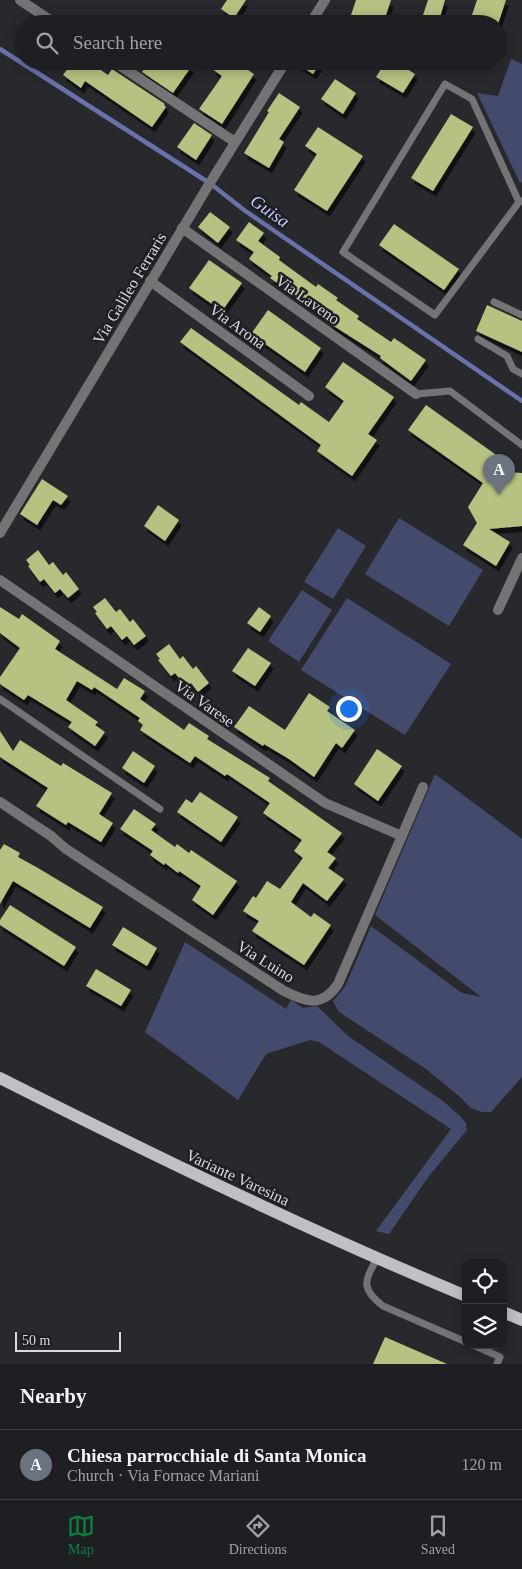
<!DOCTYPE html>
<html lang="en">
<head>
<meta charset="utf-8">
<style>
	body { margin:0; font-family:Georgia,serif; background:#26272a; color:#f1f3f6 }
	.controls { position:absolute; right:15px; bottom:15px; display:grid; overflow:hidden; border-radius:10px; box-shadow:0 2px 12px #0003 }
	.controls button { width:45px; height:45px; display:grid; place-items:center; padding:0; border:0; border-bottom:1px solid #3c3d40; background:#1e1f22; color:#f1f3f6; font:25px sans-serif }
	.scale { position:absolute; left:15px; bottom:12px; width:106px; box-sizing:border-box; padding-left:5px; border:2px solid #d9dadc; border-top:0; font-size:14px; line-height:18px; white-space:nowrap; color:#d9dadc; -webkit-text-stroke:4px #1e1f23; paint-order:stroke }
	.you { position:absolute; left:348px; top:708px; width:18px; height:18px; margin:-12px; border:4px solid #fff; border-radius:50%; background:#1a73e8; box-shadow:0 0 0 8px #1a73e833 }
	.badge { display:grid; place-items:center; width:32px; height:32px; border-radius:50%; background:#0b8043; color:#fff; font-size:16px; font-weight:700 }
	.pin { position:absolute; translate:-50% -41px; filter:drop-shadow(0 1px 2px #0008) }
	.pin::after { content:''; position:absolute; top:26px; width:18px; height:15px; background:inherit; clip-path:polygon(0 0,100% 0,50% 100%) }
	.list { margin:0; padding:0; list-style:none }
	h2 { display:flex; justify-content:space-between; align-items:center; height:65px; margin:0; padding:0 20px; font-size:21px }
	h2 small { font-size:16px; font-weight:400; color:#a1a2a5 }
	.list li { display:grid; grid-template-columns:32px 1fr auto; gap:15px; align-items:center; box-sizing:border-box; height:70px; padding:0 20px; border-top:1px solid #3c3d40 }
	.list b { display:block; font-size:19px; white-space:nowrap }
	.list p { margin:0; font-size:16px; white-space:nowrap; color:#a1a2a5 }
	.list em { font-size:16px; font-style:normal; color:#a1a2a5 }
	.icon { flex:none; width:28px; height:28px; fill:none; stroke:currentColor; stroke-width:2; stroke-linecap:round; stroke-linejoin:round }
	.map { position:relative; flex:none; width:522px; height:1364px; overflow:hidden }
	.search { position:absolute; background:#1e1f22; box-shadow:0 2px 12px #0003; left:15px; right:15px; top:15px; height:55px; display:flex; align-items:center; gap:12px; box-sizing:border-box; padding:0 18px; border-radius:28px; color:#a1a2a5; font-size:19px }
	.sheet { height:135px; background:#1e1f22 }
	nav { display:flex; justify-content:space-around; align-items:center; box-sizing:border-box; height:70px; border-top:1px solid #3c3d40; background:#1e1f22; font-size:14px; color:#a1a2a5 }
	nav a { display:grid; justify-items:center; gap:2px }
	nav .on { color:#0b8043 }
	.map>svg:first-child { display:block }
</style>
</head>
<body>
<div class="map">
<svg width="522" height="1364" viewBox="0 0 522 1364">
	<defs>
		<filter id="shadow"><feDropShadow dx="3" dy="5.5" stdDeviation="0" flood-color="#0009"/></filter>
	</defs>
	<rect width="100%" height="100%" fill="#28292d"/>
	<!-- green -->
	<g fill="#444a6b">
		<path d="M511 59 522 64V182L520 183 477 93 498 96Z"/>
		<path d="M399 518 483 570 449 626 365 574Z"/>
		<path d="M338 528 366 546 333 599 304 582Z"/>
		<path d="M302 590 332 610 299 662 268 641Z"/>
		<path d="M347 598 451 664 405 735 301 670Z"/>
		<path d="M435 774 522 839V1077L491 1112H482L471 1108 459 1096 426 1069 339 1012 333 1001 345 987 371 926 462 993 481 997 375 915Z"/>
		<path d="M185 942 286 1009 291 1000 303 1008 317 1006 348 1036 443 1101 460 1116 466 1123 467 1130 429 1176 389 1234 376 1231 451 1129 319 1042 310 1040 266 1054 238 1100 145 1032Z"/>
	</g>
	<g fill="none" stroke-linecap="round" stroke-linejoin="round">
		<!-- stream -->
		<path stroke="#6871a9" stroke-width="4.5" d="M0 49 211 184 244 210 522 401"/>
	</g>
	<!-- building -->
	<g fill="#b5c281" filter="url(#shadow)">
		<path d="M227 0H246L234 18 221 9Z"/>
		<path d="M356 0H391L383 24H348Z"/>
		<path d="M428 0H445L438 24H420Z"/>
		<path d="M477 0H506L498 24H469Z"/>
		<path d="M73 61H88L108 75 112 69 165 104 164 105 166 107 152 127 85 81 81 88 63 75Z"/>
		<path d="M149 61H182L191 67 173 93 142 72Z"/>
		<path d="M217 61H234L254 74 222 124 199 109 222 76 212 69Z"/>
		<path d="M293 61H322L313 74Z"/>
		<path d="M386 61H395L415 74 403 93 376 77Z"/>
		<path d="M335 79 356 93 343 114 321 99Z"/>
		<path d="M279 93 300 107 279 139 284 142 269 168 244 153 269 112 267 111Z"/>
		<path d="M451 114 473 127 433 191 411 178Z"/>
		<path d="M194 123 212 135 196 160 177 147Z"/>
		<path d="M318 127 363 156 327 211 294 190 317 154 305 146Z"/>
		<path d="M210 212 230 227 218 243 198 227Z"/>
		<path d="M249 222 264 233 258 241 280 257 279 260 316 287 318 284 338 298 336 300 359 316 357 319 391 342 394 338 426 360 411 381 380 358 381 356 329 323 331 320 270 278 272 276 249 259 254 252 236 240Z"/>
		<path d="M394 224 459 269 444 290 379 245Z"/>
		<path d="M209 260 242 283 222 311 189 288Z"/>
		<path d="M487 305 522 321V352L476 331Z"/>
		<path d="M268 310 321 348 305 372 251 334Z"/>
		<path d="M191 328 299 405 301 402 329 422 344 401 325 387 343 362 394 397 368 434 377 440 352 476 317 451 321 445 180 342Z"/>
		<path d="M426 405 509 464 508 472 522 473V526L489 529 510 542 496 566 463 545 477 523 468 507 483 483 408 430Z"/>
		<path d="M42 479 68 496 61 505 53 500 37 525 20 514Z"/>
		<path d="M158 505 179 520 165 541 144 526Z"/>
		<path d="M38 550 49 565 53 562 63 575 66 572 79 589 68 598 60 589 55 593 44 579 40 582 28 566 30 565 26 560Z"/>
		<path d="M105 598 116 612 120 609 130 622 133 619 146 636 134 645 127 636 122 640 111 626 107 629 95 613 97 612 93 607Z"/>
		<path d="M0 607 19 619 22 614 60 641 55 649 117 689 124 678 145 691 140 699 184 730 189 723 209 736 207 739 270 778 268 781 342 833 327 852 336 858 328 868 344 879 327 901 303 883 291 902 311 917 314 913 331 925 304 965 252 931 259 921 243 911 253 896 256 898 267 881 280 889 303 858 294 851 302 840 263 813 270 803 227 774 225 776 195 756 190 763 140 730 143 725 138 721 140 718 94 687 92 690 77 681 66 700 98 722 95 725 105 732 95 746 68 727 72 722 28 695 24 700 0 684V677L20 648 0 633Z"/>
		<path d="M259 607 271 616 260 632 247 623Z"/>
		<path d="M169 644 180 659 183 656 193 669 196 666 209 683 198 692 191 683 186 687 175 673 171 676 158 660 160 659 156 654Z"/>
		<path d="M248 648 271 663 255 686 232 671Z"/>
		<path d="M309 693 330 707 327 711 355 730 342 748 336 743 314 777 289 759 264 744 263 746 234 727 249 706 285 730Z"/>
		<path d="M0 731 13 751 20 740 61 766 63 763 112 793 99 814 113 823 101 842 68 822 66 825 36 806 48 788 0 757Z"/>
		<path d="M377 749 402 766 378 801 354 784Z"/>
		<path d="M133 751 155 766 144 783 122 768Z"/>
		<path d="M200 792 238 817 221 842 177 812 186 799 192 803Z"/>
		<path d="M134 809 156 824 151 830 175 847 177 844 189 853 191 850 237 881 213 915 192 900 201 886 179 871 178 873 165 863 164 865 150 855 153 851 120 829Z"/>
		<path d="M4 844 20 853 18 857 38 868 103 907 90 928 13 881 0 904V850Z"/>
		<path d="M10 905 76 947 64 966 0 925V920Z"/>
		<path d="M123 927 157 948 147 966 112 945Z"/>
		<path d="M96 969 131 990 121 1006 86 986Z"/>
		<path d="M385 1337 447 1364H373Z"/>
	</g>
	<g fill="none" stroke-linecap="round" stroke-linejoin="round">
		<!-- service -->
		<g stroke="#747476" stroke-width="7">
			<path d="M519 202 472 99 445 84 343 252 435 315 519 202 522 201"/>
			<path d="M494 302 522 315"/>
			<path d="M478 339 507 356 513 369 522 374"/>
			<path d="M416 394 450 391 522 445"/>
			<path d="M0 699 160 809"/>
			<path d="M377 1259C363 1281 362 1290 383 1306L466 1342"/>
			<path d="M473 1345 500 1357 497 1364"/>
		</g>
		<!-- minor -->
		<g stroke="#747476" stroke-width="10">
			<path d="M20 0 56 24"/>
			<path d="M310 24 325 0"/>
			<path d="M113 61 235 142"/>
			<path d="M182 228 416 394"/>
			<path d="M150 281 309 396"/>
			<path d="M0 533 208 186 286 61"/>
			<path d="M0 580 325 803 402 836"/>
			<path d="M498 610 522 558"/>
			<path d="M0 802 51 836 66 849 284 991C306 1002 322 1008 338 984L423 787"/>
		</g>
		<!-- primary -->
		<g stroke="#bfc0c4" stroke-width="12">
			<path d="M0 1078C153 1155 307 1230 466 1296"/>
			<path d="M503 1312 522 1320"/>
		</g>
	</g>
	<g text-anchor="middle" stroke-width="5" stroke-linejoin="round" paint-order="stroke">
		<!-- street labels -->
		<g font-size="16" fill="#d9dadc" stroke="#1e1f23">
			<text transform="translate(129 288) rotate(-59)" y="6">Via Galileo Ferraris</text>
			<text transform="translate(308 299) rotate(35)" y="6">Via Laveno</text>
			<text transform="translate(238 326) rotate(36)" y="6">Via Arona</text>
			<text transform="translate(205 703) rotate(35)" y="6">Via Varese</text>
			<text transform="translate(266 961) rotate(32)" y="6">Via Luino</text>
			<text transform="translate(238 1177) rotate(25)" y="6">Variante Varesina</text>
		</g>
		<!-- water labels -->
		<g font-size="18" font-style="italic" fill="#bfc9fb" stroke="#1e1f23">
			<text transform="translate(270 211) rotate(35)" y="6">Guisa</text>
		</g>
	</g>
</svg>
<div class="controls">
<button><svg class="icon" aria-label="locate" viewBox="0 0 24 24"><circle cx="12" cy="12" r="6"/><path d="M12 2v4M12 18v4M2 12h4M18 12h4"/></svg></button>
<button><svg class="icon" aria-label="layers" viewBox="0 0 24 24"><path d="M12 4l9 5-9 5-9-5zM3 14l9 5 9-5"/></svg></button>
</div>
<div class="scale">50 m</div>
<div class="you"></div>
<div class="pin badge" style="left:499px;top:495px;background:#6b7280">A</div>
<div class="search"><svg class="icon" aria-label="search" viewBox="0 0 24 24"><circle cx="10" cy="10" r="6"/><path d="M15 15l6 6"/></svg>Search here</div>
</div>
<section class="sheet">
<h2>Nearby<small></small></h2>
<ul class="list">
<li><span class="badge" style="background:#6b7280">A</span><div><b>Chiesa parrocchiale di Santa Monica</b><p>Church · Via Fornace Mariani</p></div><em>120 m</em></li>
</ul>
</section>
<nav>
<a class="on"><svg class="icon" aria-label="map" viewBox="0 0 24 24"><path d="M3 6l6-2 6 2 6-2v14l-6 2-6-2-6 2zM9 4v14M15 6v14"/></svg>Map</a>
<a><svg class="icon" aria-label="directions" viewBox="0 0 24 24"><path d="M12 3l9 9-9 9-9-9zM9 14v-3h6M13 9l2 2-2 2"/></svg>Directions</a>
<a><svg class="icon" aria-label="saved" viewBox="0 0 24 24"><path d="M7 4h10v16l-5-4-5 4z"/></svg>Saved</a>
</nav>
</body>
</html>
